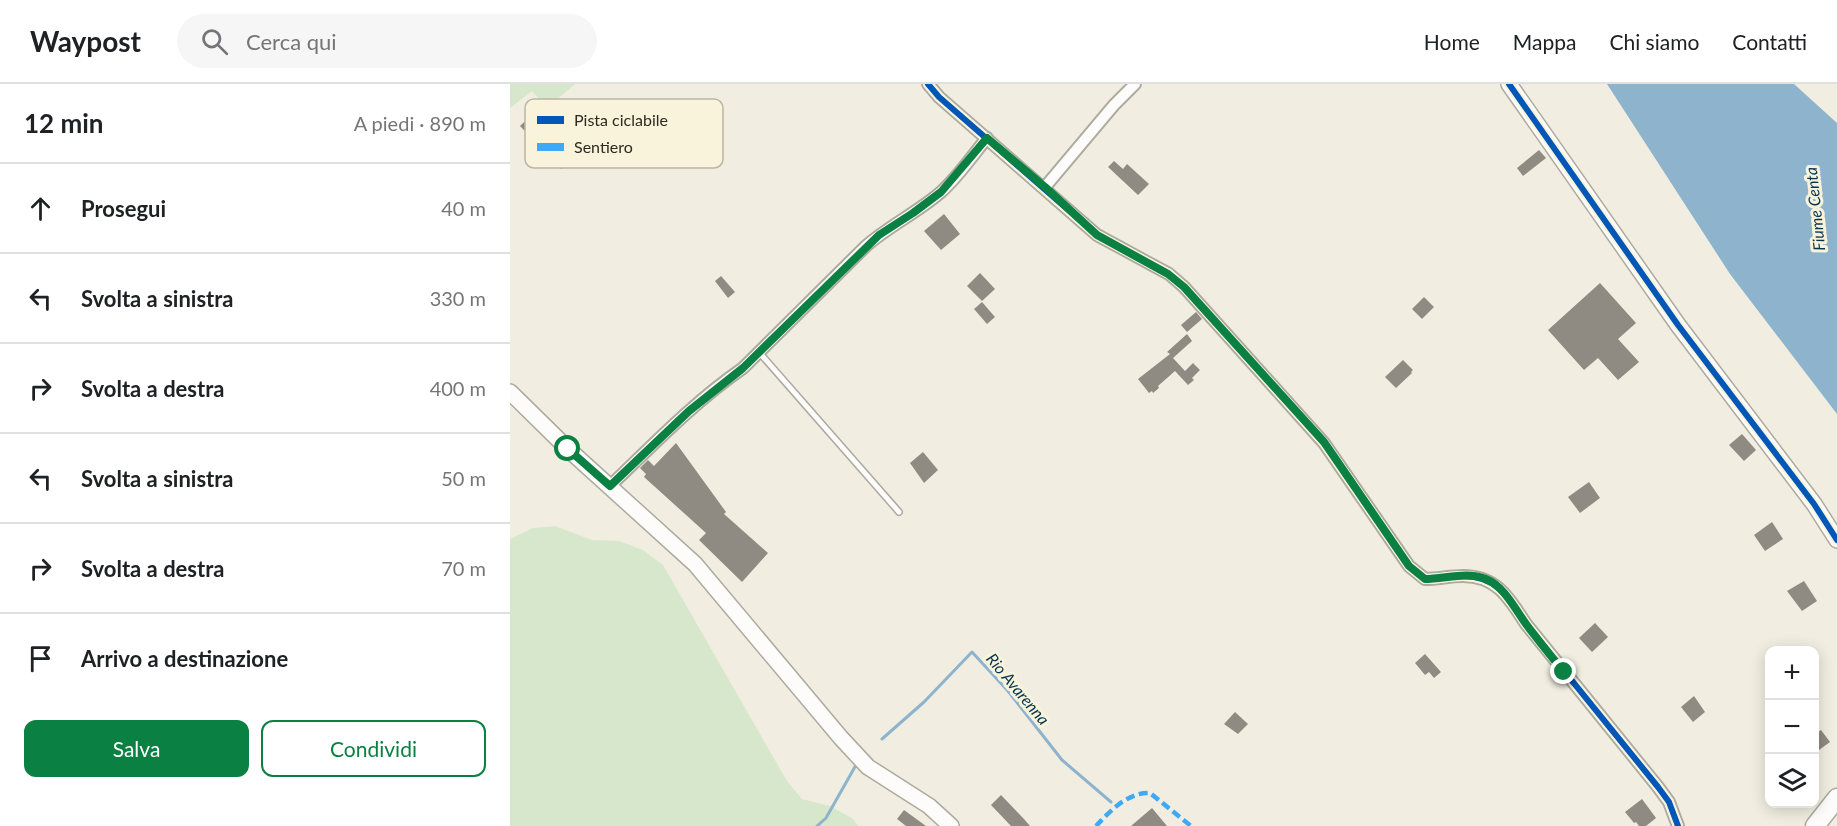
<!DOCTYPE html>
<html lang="it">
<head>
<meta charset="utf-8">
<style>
	body { margin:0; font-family:Lato,sans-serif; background:#f6f6f6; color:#202124 }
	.controls { position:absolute; right:18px; bottom:18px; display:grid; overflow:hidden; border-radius:12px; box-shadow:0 3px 15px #0003 }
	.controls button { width:54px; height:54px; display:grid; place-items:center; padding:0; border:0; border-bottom:2px solid #e0e0e0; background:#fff; color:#202124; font:30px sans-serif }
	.stop { position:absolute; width:18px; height:18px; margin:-14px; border:4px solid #0b8043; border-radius:50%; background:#fff }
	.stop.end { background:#0b8043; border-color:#fff; box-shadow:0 2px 6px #0008 }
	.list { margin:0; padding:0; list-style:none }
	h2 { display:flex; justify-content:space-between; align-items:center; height:78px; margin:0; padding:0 24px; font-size:26px }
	h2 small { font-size:20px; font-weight:400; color:#757577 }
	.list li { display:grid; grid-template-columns:39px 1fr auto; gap:18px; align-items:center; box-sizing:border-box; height:90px; padding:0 24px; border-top:2px solid #e0e0e0 }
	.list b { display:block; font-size:22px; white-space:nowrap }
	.list em { font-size:20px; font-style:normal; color:#757577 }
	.actions { display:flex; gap:12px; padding:18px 24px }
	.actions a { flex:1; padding:14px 0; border:2px solid #0b8043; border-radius:12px; text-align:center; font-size:21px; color:#0b8043 }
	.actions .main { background:#0b8043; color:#fff }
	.icon { flex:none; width:33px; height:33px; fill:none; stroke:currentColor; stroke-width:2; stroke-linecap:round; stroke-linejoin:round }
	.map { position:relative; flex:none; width:1327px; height:742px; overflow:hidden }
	header { display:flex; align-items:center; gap:36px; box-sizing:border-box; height:84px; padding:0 30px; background:#fff; border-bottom:2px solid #e0e0e0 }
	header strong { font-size:28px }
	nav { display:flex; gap:33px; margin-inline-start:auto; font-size:21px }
	.search { width:420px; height:54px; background:#f6f6f6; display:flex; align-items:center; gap:15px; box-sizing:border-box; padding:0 21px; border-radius:33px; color:#757577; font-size:22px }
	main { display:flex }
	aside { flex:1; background:#fff }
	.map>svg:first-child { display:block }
</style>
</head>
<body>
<header>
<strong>Waypost</strong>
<div class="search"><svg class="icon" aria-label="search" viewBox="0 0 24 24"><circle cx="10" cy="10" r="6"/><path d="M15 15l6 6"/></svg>Cerca qui</div>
<nav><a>Home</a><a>Mappa</a><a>Chi siamo</a><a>Contatti</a></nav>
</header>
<main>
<aside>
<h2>12 min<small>A piedi · 890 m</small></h2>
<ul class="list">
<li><svg class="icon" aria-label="ahead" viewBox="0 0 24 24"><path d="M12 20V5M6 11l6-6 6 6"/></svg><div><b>Prosegui</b></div><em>40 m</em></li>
<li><svg class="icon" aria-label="left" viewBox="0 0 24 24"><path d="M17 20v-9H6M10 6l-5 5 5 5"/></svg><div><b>Svolta a sinistra</b></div><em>330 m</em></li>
<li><svg class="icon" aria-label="right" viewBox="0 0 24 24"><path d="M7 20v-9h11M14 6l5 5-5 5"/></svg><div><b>Svolta a destra</b></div><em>400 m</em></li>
<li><svg class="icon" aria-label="left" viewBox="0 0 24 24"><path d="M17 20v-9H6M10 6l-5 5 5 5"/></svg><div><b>Svolta a sinistra</b></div><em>50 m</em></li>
<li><svg class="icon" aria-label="right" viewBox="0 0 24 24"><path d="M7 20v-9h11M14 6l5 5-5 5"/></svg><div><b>Svolta a destra</b></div><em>70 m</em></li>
<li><svg class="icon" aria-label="arrive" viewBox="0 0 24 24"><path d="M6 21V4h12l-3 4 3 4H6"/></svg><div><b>Arrivo a destinazione</b></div></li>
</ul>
<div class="actions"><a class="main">Salva</a><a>Condividi</a></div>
</aside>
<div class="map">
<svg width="1327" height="742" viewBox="0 0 1327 742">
	<rect width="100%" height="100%" fill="#f1eee1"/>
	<!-- green -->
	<g fill="#d6e7cc">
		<path d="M0 0H65L37 24 22 7 0 24Z"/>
		<path d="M45 442 82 456 109 457 133 466 153 481 277 697 292 715 320 722 342 734 348 742H0V455L23 444Z"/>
	</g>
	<!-- water -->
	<path fill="#8eb3cd" d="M1097 0H1284L1327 39V330L1220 190Z"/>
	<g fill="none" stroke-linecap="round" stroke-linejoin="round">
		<!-- stream -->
		<g stroke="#8eb3cd" stroke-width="3">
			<path d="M372 655 414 618 462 568 498 607 552 676 601 718"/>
			<path d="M307 742 316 734 346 681"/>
		</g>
	</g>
	<!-- building -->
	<g fill="#8f8b82">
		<path d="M29 24 70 66 51 85 10 42Z"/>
		<path d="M1029 66 1036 74 1013 92 1007 84Z"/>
		<path d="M604 77 613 85 617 80 639 100 628 111 598 83Z"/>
		<path d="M434 130 450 150 431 166 414 147Z"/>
		<path d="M470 189 485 205 472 217 457 202Z"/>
		<path d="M211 192 225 208 218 214 205 197Z"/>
		<path d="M1090 199 1126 239 1108 255 1129 278 1108 296 1088 274 1074 286 1038 246Z"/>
		<path d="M914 213 924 223 912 235 902 225Z"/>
		<path d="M472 218 485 233 477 240 464 225Z"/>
		<path d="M686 228 692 235 677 248 671 241Z"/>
		<path d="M677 250 682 257 663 274 675 287 683 279 690 286 682 294 684 296 678 301 665 287 648 302 649 304 643 309 642 307 639 309 628 295 660 270 657 268Z"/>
		<path d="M893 276 903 286 901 288 902 289 886 304 875 293Z"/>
		<path d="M1232 350 1246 366 1234 377 1219 361Z"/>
		<path d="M166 359 216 428 214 430 258 469 232 498 189 456 196 449 134 393 136 390 130 384 138 376 144 382Z"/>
		<path d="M413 368 428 386 414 399 400 379Z"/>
		<path d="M1079 398 1090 414 1070 429 1058 413Z"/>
		<path d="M1262 438 1273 455 1255 467 1244 451Z"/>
		<path d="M1294 497 1307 517 1292 527 1277 507Z"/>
		<path d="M1085 539 1098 553 1082 568 1069 554Z"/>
		<path d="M915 570 931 588 924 594 919 588 915 591 905 579Z"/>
		<path d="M1184 612 1195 628 1183 638 1171 623Z"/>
		<path d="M725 628 738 640 728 650 714 640Z"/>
		<path d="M1311 646 1320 658 1309 666 1305 660V650Z"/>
		<path d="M491 711 514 735 520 742H501L481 721Z"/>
		<path d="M1132 715 1146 734 1136 742H1129L1126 738 1124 739 1115 728Z"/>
		<path d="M642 724 657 742H621Z"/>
		<path d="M394 726 416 742H396L387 735Z"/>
	</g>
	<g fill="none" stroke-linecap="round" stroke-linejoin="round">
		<!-- lane casing -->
		<g stroke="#adaaa0" stroke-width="8">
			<path id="lane" d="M248 267 389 428"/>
		</g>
		<!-- street casing -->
		<g stroke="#adaaa0" stroke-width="14">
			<g id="street">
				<path d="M418 0 429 13 587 151 659 190 674 203 814 359 899 482 915 495C928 495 940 492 953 492 987 492 999 514 1016 540L1148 703 1159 718 1168 742"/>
				<path d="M535 103 604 21 625 0"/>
				<path d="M100 402C143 361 184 318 233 284L356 162C379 142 408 128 431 108 449 92 462 72 477 54"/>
			</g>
		</g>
		<!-- secondary casing -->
		<g stroke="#adaaa0" stroke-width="18">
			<g id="secondary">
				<path d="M999 0 1168 241 1304 420 1327 456"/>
				<path d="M0 308 58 365 185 480 331 654 358 683 419 722 441 742"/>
			</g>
		</g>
		<!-- primary casing -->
		<g stroke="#adaaa0" stroke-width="21">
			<path id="primary" d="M1305 742 1327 714"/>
		</g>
		<!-- lane -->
		<use href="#lane" stroke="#fdfcfa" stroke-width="5"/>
		<!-- street -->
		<use href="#street" stroke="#fdfcfa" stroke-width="10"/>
		<!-- secondary -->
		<use href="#secondary" stroke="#fdfcfa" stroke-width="15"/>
		<!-- primary -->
		<use href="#primary" stroke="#fdfcfa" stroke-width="18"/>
		<!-- quiet -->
		<path stroke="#3fa9f5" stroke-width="4.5" stroke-dasharray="9 4.5" stroke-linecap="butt" d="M586 742C600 727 618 708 640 709L681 742"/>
		<!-- cycleway casing -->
		<g stroke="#f8f3da" stroke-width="10">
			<g id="cycleway">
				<path d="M418 0 429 13 587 151 659 190 674 203 814 359 899 482 915 495C928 495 940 492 953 492 987 492 999 514 1016 540L1148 703 1159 718 1168 742"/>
				<path d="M999 0 1168 241 1304 420 1327 456"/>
			</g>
		</g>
		<!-- cycleway -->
		<use href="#cycleway" stroke="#0057b8" stroke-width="6"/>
	</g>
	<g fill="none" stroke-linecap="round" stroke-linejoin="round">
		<!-- route -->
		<path stroke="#0b8043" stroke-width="8" d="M58 365 100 402 179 327 233 284 369 151 403 129 431 108 477 54 535 103 587 151 658 190 674 203 814 358 899 482 915 495C935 495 957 487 976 495 994 502 1005 525 1016 540 1028 556 1041 572 1054 588"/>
	</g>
	<g text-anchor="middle" stroke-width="6" stroke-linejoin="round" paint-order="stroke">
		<!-- water labels -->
		<g font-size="16" font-style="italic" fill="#073451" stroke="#f8f3da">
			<text transform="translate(1305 125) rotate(-96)" y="6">Fiume Centa</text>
			<text transform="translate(508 605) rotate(50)" y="6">Rio Avarenna</text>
		</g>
	</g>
	<!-- legend -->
	<rect x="15" y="15" width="198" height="69" rx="9" fill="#f8f3da" stroke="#bbb7a2" stroke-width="1.5"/>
	<rect x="27" y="32" width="27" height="8" fill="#0057b8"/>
	<rect x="27" y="59" width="27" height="8" fill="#3fa9f5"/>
	<g font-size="16" fill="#2c2a21">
		<text x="64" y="42">Pista ciclabile</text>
		<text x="64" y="69">Sentiero</text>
	</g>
</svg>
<div class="controls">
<button>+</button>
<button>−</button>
<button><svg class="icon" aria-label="layers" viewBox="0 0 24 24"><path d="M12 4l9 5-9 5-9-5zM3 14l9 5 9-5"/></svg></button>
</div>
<div class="stop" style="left:58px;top:365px"></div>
<div class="stop end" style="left:1054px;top:588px"></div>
</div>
</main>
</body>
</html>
